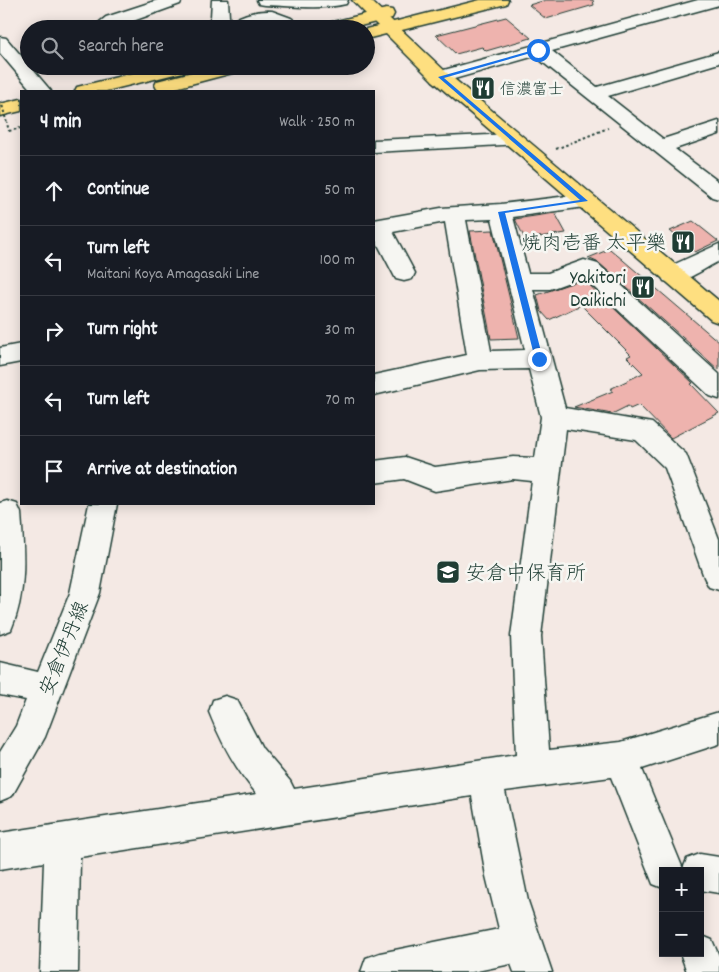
<!DOCTYPE html>
<html lang="en">
<head>
<meta charset="utf-8">
<style>
	body { margin:0; font-family:Dekko,"Klee One",sans-serif; background:#242831; color:#f1f3f6 }
	.controls { position:absolute; right:15px; bottom:15px; display:grid; overflow:hidden; border-radius:0px; box-shadow:0 2px 12px #0003 }
	.controls button { width:45px; height:45px; display:grid; place-items:center; padding:0; border:0; border-bottom:1px solid #363941; background:#171b24; color:#f1f3f6; font:25px sans-serif }
	.stop { position:absolute; width:15px; height:15px; margin:-11px; border:4px solid #1a73e8; border-radius:50%; background:#fff }
	.stop.end { background:#1a73e8; border-color:#fff; box-shadow:0 1px 5px #0008 }
	.list { margin:0; padding:0; list-style:none }
	h2 { display:flex; justify-content:space-between; align-items:center; height:65px; margin:0; padding:0 20px; font-size:21px }
	h2 small { font-size:16px; font-weight:400; color:#9ea1a6 }
	.list li { display:grid; grid-template-columns:32px 1fr auto; gap:15px; align-items:center; box-sizing:border-box; height:70px; padding:0 20px; border-top:1px solid #363941 }
	.list b { display:block; font-size:19px; white-space:nowrap }
	.list p { margin:0; font-size:16px; white-space:nowrap; color:#9ea1a6 }
	.list em { font-size:16px; font-style:normal; color:#9ea1a6 }
	.icon { flex:none; width:28px; height:28px; fill:none; stroke:currentColor; stroke-width:2; stroke-linecap:round; stroke-linejoin:round }
	.map { position:relative; flex:none; width:719px; height:972px; overflow:hidden }
	.search { position:absolute; background:#171b24; box-shadow:0 2px 12px #0003; left:20px; top:20px; width:355px; height:55px; display:flex; align-items:center; gap:12px; box-sizing:border-box; padding:0 18px; border-radius:28px; color:#9ea1a6; font-size:19px }
	.panel { position:absolute; background:#171b24; box-shadow:0 2px 12px #0003; left:20px; top:90px; width:355px; height:415px; border-radius:0px }
	.map>svg:first-child { display:block }
</style>
</head>
<body>
<div class="map">
<svg width="719" height="972" viewBox="0 0 719 972">
	<rect width="100%" height="100%" fill="#f4e9e4"/>
	<filter id="ink" filterUnits="userSpaceOnUse"><feTurbulence type="fractalNoise" baseFrequency=".02" numOctaves="2"/><feDisplacementMap in="SourceGraphic" scale="10" xChannelSelector="R" yChannelSelector="G"/><feConvolveMatrix kernelMatrix="1 2 1 2 8 2 1 2 1" color-interpolation-filters="sRGB"/></filter>
	<g filter="url(#ink)">
		<!-- building -->
		<g fill="#eeb3ae" stroke="#1f3d34">
			<path d="M546 0H593L594 5 546 19 529 5Z"/>
			<path d="M506 17 531 38 486 51 482 47 456 54 436 35Z"/>
			<path d="M555 213 566 233 525 239 515 219Z"/>
			<path d="M693 221 718 241 695 252 670 231Z"/>
			<path d="M493 230 510 300 519 338 491 339 470 231Z"/>
			<path d="M610 249 719 342V370L599 263 588 258Z"/>
			<path d="M583 279 693 383 691 384 719 413 671 438 639 405 630 409 628 406 612 414 574 407 613 391 610 389 643 373 627 357 631 355 581 305 549 320 541 311 537 295Z"/>
		</g>
		<g fill="none" stroke-linecap="round" stroke-linejoin="round">
			<!-- minor casing -->
			<g stroke="#1f3d34" stroke-width="3">
				<g id="minor">
					<path d="M158 0H182L180 4 111 29H91L106 17Z"/>
					<path d="M212 0H228L229 17 222 29H204L211 17Z"/>
					<path d="M257 0H348L346 4C320 10 291 6 265 5L259 4Z"/>
					<path d="M698 0H719V5L552 51 597 87 719 52V63L608 96 663 139 719 121V134L675 149 719 182V199L712 197 535 56 440 83 433 81 431 77 433 73Z"/>
					<path d="M272 11 291 18 305 29H285L268 21 256 22 243 29H225C234 15 256 10 272 11Z"/>
					<path d="M0 37 6 38 51 91H32L0 53Z"/>
					<path d="M513 134 520 136 523 140 520 144 374 152V140Z"/>
					<path d="M585 194 592 196 596 201 592 206 513 217 528 273H548L584 260 598 264 719 374V399L710 396 583 277 550 289H533L565 408 652 423 686 454 719 539V590L709 587 704 577 665 468 636 440 566 429 541 636 549 750 621 742 719 712V744L642 769 683 869 687 859 700 854 719 857V893L700 890V871H663V888L653 884 611 777 505 791 528 901 552 972H514L511 964 472 972H361L366 958 380 953 499 929 486 876 472 796 80 857 78 972H40L44 862 0 869V833L257 794C236 770 221 742 209 712L213 700 225 696 237 700 262 748 290 781 294 789 516 755 511 636 532 481 513 479 435 491 404 479 374 483V461L405 457 435 467 513 457 535 458 541 417 529 369 480 370 374 395V375L467 355 445 222 393 232 415 273 412 279 404 281 396 279 374 237V220L441 208 501 204ZM492 219 525 350 491 351 466 220Z"/>
					<path d="M719 244V261C703 269 682 286 664 281L661 275 664 269Z"/>
					<path d="M21 344V362L0 366V348Z"/>
					<path d="M7 501 17 504 21 513C24 553 27 593 11 630L0 634V503Z"/>
					<path d="M89 504H117L100 593 45 737 12 796 0 801V752L16 726 26 700 0 695V663L38 672 70 593Z"/>
					<path d="M700 935 712 940 719 956V972H687L680 953H700Z"/>
				</g>
			</g>
			<!-- major casing -->
			<g stroke="#1f3d34" stroke-width="3">
				<path id="major" d="M352 0H370L447 73 719 301V323L711 320 433 81Z"/>
			</g>
			<!-- highway casing -->
			<g stroke="#1f3d34" stroke-width="3">
				<g id="highway">
					<path d="M480 0H508L506 4 366 39V29Z"/>
					<path d="M386 9 392 10 394 14 392 18 348 29H318L320 25Z"/>
					<path d="M162 66H194L191 70 106 91H75L77 87Z"/>
					<path d="M216 66H247L244 70 164 91 157 89 155 85 157 81Z"/>
					<path d="M21 99V111L0 116V104Z"/>
				</g>
			</g>
			<!-- path -->
			<g stroke="#1f3d34" stroke-width="2" stroke-dasharray="2.5 2.5" stroke-linecap="butt">
				<path d="M9 131 21 128"/>
				<path d="M556 149 608 128"/>
			</g>
			<!-- minor -->
			<use href="#minor" fill="#f6f6f2" fill-rule="evenodd"/>
			<!-- major -->
			<use href="#major" fill="#fedf80" fill-rule="evenodd"/>
			<!-- highway -->
			<use href="#highway" fill="#fedf80" fill-rule="evenodd"/>
			<!-- path-bridge -->
			<path stroke="#1f3d34" stroke-width="2" stroke-dasharray="2.5 2.5" stroke-linecap="butt" d="M1 101 9 131"/>
		</g>
	</g>
	<!-- route -->
	<path fill="#1a73e8" d="M537 49 541 50 444 78 588 201 505 213 543 359 539 362 535 359 498 212 580 200 438 77Z"/>
	<!-- icons -->
	<defs>
		<g id="restaurant-square" transform="scale(1.25)"><rect x="-9" y="-9" width="18" height="18" rx="4" fill="#1f3d34" stroke="#f6f6f2"/><path d="M-5-6h1v4h1v-4h1v4h1v-4h1v5L-1.5 .5V6h-2V.5L-5-1ZM5-6V6H3V1.5H1.5Q1.5-4 5-6Z" fill="#fff"/></g>
		<g id="school-square" transform="scale(1.25)"><rect x="-9" y="-9" width="18" height="18" rx="4" fill="#1f3d34" stroke="#f6f6f2"/><path d="M0-5L7-2L0 1L-7-2ZM-4 1L0 2.5L4 1V4Q0 6-4 4Z" fill="#fff"/></g>
	</defs>
	<g fill-rule="evenodd">
		<use href="#restaurant-square" x="483" y="88"/>
		<use href="#restaurant-square" x="683" y="242"/>
		<use href="#restaurant-square" x="643" y="287"/>
		<use href="#school-square" x="448" y="572"/>
	</g>
	<g text-anchor="middle" stroke-width="5" stroke-linejoin="round" paint-order="stroke">
		<!-- far-poi labels -->
		<g font-size="16" fill="#1f3d34" stroke="#f6f6f2" text-anchor="start">
			<text x="500" y="94">信濃富士</text>
		</g>
		<!-- poi labels -->
		<g font-size="20" fill="#1f3d34" stroke="#f6f6f2" text-anchor="end">
			<text x="666" y="249">焼肉壱番 太平樂</text>
			<text x="626" y="283">Yakitori<tspan x="626" dy="23">Daikichi</tspan></text>
			<text x="466" y="579" text-anchor="start">安倉中保育所</text>
		</g>
		<!-- street labels -->
		<g font-size="20" fill="#1f3d34" stroke="#f6f6f2">
			<text transform="translate(63 648) rotate(-68)" y="7">安倉伊丹線</text>
		</g>
	</g>
</svg>
<div class="controls">
<button>+</button>
<button>−</button>
</div>
<div class="stop" style="left:538px;top:50px"></div>
<div class="stop end" style="left:539px;top:359px"></div>
<div class="search"><svg class="icon" aria-label="search" viewBox="0 0 24 24"><circle cx="10" cy="10" r="6"/><path d="M15 15l6 6"/></svg>Search here</div>
<section class="panel">
<h2>4 min<small>Walk · 250 m</small></h2>
<ul class="list">
<li><svg class="icon" aria-label="ahead" viewBox="0 0 24 24"><path d="M12 20V5M6 11l6-6 6 6"/></svg><div><b>Continue</b></div><em>50 m</em></li>
<li><svg class="icon" aria-label="left" viewBox="0 0 24 24"><path d="M17 20v-9H6M10 6l-5 5 5 5"/></svg><div><b>Turn left</b><p>Maitani Koya Amagasaki Line</p></div><em>100 m</em></li>
<li><svg class="icon" aria-label="right" viewBox="0 0 24 24"><path d="M7 20v-9h11M14 6l5 5-5 5"/></svg><div><b>Turn right</b></div><em>30 m</em></li>
<li><svg class="icon" aria-label="left" viewBox="0 0 24 24"><path d="M17 20v-9H6M10 6l-5 5 5 5"/></svg><div><b>Turn left</b></div><em>70 m</em></li>
<li><svg class="icon" aria-label="arrive" viewBox="0 0 24 24"><path d="M6 21V4h12l-3 4 3 4H6"/></svg><div><b>Arrive at destination</b></div></li>
</ul>
</section>
</div>
</body>
</html>
